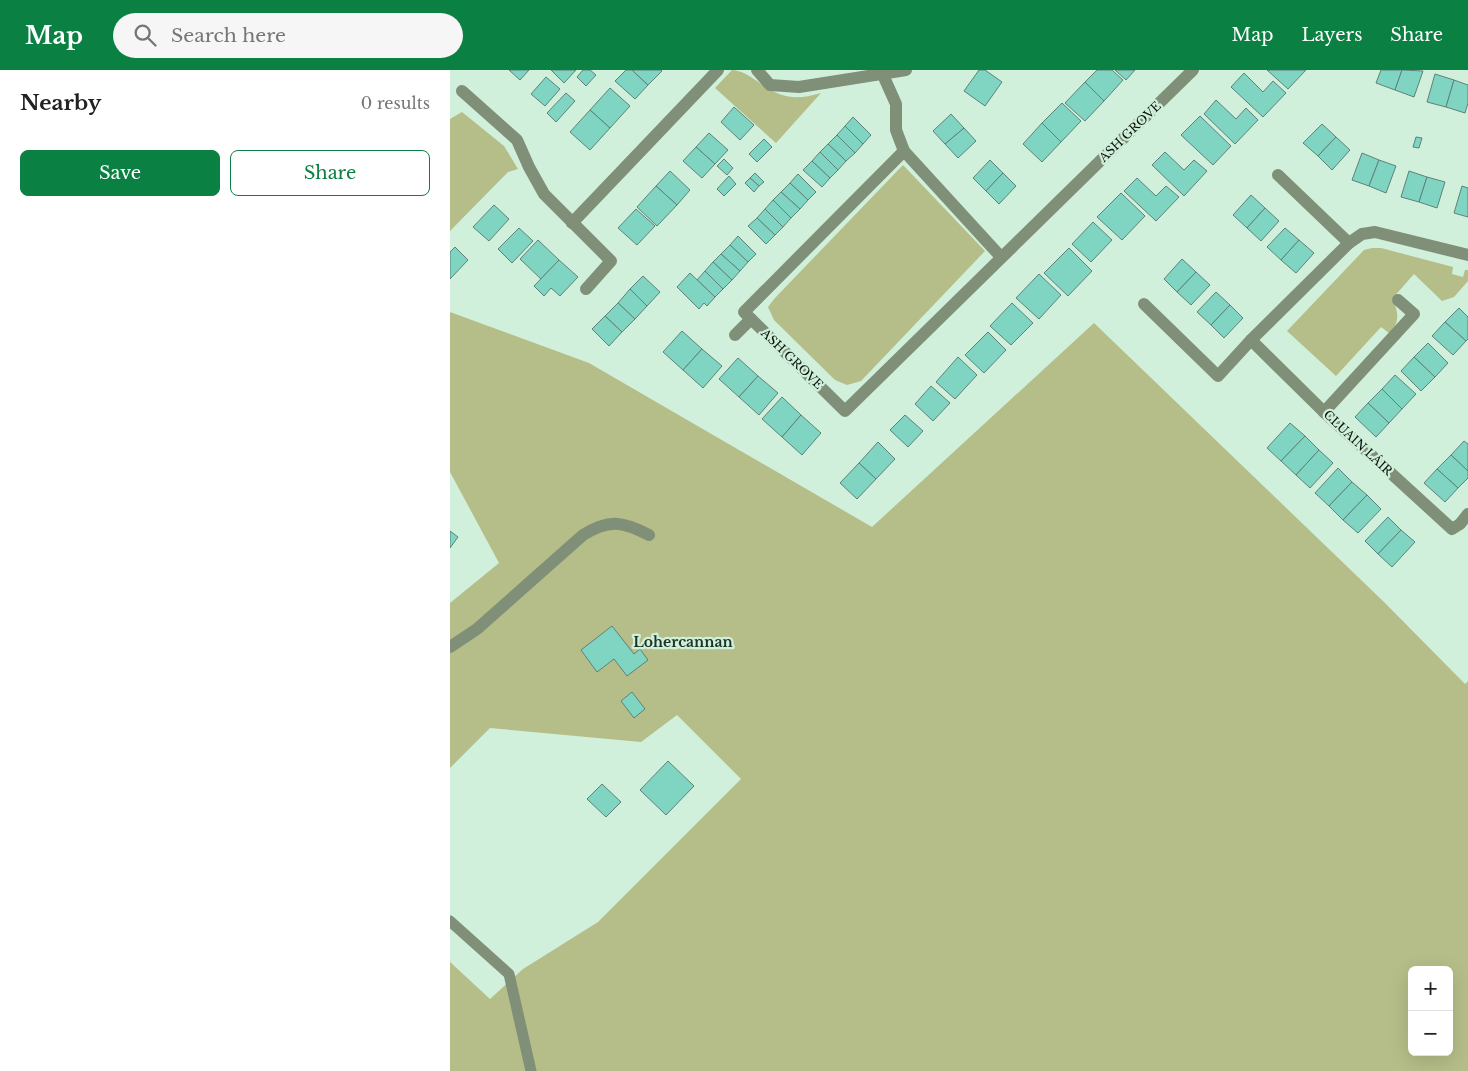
<!DOCTYPE html>
<html lang="en">
<head>
<meta charset="utf-8">
<style>
	body { margin:0; font-family:"Libre Baskerville",serif; background:#f6f6f6; color:#222 }
	.controls { position:absolute; right:15px; bottom:15px; display:grid; overflow:hidden; border-radius:8px; box-shadow:0 5px 20px #0002 }
	.controls button { width:45px; height:45px; display:grid; place-items:center; padding:0; border:0; border-bottom:1px solid #e0e0e0; background:#fff; color:#222; font:25px sans-serif }
	.list { margin:0; padding:0; list-style:none }
	h2 { display:flex; justify-content:space-between; align-items:center; height:65px; margin:0; padding:0 20px; font-size:21px }
	h2 small { font-size:16px; font-weight:400; color:#767676 }
	.actions { display:flex; gap:10px; padding:15px 20px }
	.actions a { flex:1; padding:11px 0; border:1px solid #0b8043; border-radius:8px; text-align:center; font-size:18px; color:#0b8043 }
	.actions .main { background:#0b8043; color:#fff }
	.icon { flex:none; width:28px; height:28px; fill:none; stroke:currentColor; stroke-width:2; stroke-linecap:round; stroke-linejoin:round }
	.map { position:relative; flex:none; width:1018px; height:1001px; overflow:hidden }
	header { display:flex; align-items:center; gap:30px; box-sizing:border-box; height:70px; padding:0 25px; background:#0b8043; color:#fff }
	header strong { font-size:24px }
	nav { display:flex; gap:28px; margin-inline-start:auto; font-size:18px }
	.search { width:350px; height:45px; background:#f6f6f6; display:flex; align-items:center; gap:12px; box-sizing:border-box; padding:0 18px; border-radius:28px; color:#767676; font-size:19px }
	main { display:flex }
	aside { flex:1; background:#fff }
	.map>svg:first-child { display:block }
</style>
</head>
<body>
<header>
<strong>Map</strong>
<div class="search"><svg class="icon" aria-label="search" viewBox="0 0 24 24"><circle cx="10" cy="10" r="6"/><path d="M15 15l6 6"/></svg>Search here</div>
<nav><a>Map</a><a>Layers</a><a>Share</a></nav>
</header>
<main>
<aside>
<h2>Nearby<small>0 results</small></h2>
<ul class="list">
</ul>
<div class="actions"><a class="main">Save</a><a>Share</a></div>
</aside>
<div class="map">
<svg width="1018" height="1001" viewBox="0 0 1018 1001">
	<rect width="100%" height="100%" fill="#d1f0db"/>
	<!-- green -->
	<g fill="#b5bd88" fill-rule="evenodd">
		<path d="M282 0C293 1 299 6 307 11 331 28 344 31 371 23L326 73 265 18Z"/>
		<path d="M12 42 54 76 68 99 58 102 0 161V49Z"/>
		<path d="M453 95 535 181 411 311 397 315 385 310 324 250 318 237 325 228Z"/>
		<path d="M922 178H931L1003 197 1002 204 1013 207 1015 200H1018V211L1004 227 992 231 964 204 942 229C949 242 950 253 939 263L931 257 886 306 837 261 914 180Z"/>
		<path d="M0 242 139 293 422 457 644 253 934 532 1015 614 1018 611V1001H0V892L40 929 73 899 148 852 291 709 227 645 191 672 40 658 0 698V533L49 493 0 402ZM962 900H999V982H962Z"/>
	</g>
	<!-- building -->
	<g fill="#80d5c2" stroke="#5e8279">
		<path d="M59 0H79L70 10Z"/>
		<path d="M101 0H126L114 13Z"/>
		<path d="M133 0H140L146 5 136 16 127 7Z"/>
		<path d="M176 0H182L198 15 185 29 165 11Z"/>
		<path d="M182 0H211L212 1 198 15Z"/>
		<path d="M529 0H535L552 12 535 36 514 21Z"/>
		<path d="M647 0H662L673 10 654 31 635 12Z"/>
		<path d="M665 0H685L676 10Z"/>
		<path d="M817 0H856L838 19Z"/>
		<path d="M931 0H952L945 20 926 13Z"/>
		<path d="M952 0 973 1 964 27 945 20Z"/>
		<path d="M794 3 813 22 823 11 836 23 813 47 781 17Z"/>
		<path d="M985 4 1004 10 996 37 977 32Z"/>
		<path d="M96 7 110 19 95 36 81 24Z"/>
		<path d="M1004 10 1018 15V33L1015 43 996 37Z"/>
		<path d="M635 12 654 31 635 51 615 33Z"/>
		<path d="M160 18 180 36 160 58 140 40Z"/>
		<path d="M116 23 125 31 106 52 97 43Z"/>
		<path d="M766 30 786 49 796 38 808 50 785 74 754 44Z"/>
		<path d="M612 33 631 51 611 72 592 53Z"/>
		<path d="M284 37 304 55 290 70 271 52Z"/>
		<path d="M140 40 160 58 140 80 120 62Z"/>
		<path d="M501 44 514 58 495 74 483 61Z"/>
		<path d="M750 46 781 76 763 95 731 65Z"/>
		<path d="M403 47 421 65 413 74 395 56Z"/>
		<path d="M592 53 611 72 592 92 573 74Z"/>
		<path d="M872 54 886 67 868 86 853 73Z"/>
		<path d="M395 56 413 74 405 83 387 65Z"/>
		<path d="M514 58 526 71 508 88 495 74Z"/>
		<path d="M259 63 278 80 265 94 246 77Z"/>
		<path d="M387 65 405 83 396 91 378 74Z"/>
		<path d="M886 67 900 80 882 100 868 86Z"/>
		<path d="M966 67 972 68 969 78 963 77Z"/>
		<path d="M314 69 322 77 307 92 299 84Z"/>
		<path d="M378 74 396 91 388 100 370 82Z"/>
		<path d="M246 77 265 94 252 108 233 91Z"/>
		<path d="M370 82 388 100 380 108 362 91Z"/>
		<path d="M715 82 734 100 744 90 757 101 734 126 702 95Z"/>
		<path d="M912 83 929 90 919 116 902 110Z"/>
		<path d="M274 89 283 98 277 105 267 96Z"/>
		<path d="M540 90 553 103 536 121 523 108Z"/>
		<path d="M929 90 946 96 936 123 919 116Z"/>
		<path d="M362 91 380 108 372 117 353 100Z"/>
		<path d="M220 101 240 120 227 135 206 116Z"/>
		<path d="M959 101 977 107 969 132 951 127Z"/>
		<path d="M305 103 314 112 309 116 300 108Z"/>
		<path d="M553 103 566 116 549 134 536 121Z"/>
		<path d="M348 104 366 122 358 130 340 113Z"/>
		<path d="M279 106 286 114 274 126 267 119Z"/>
		<path d="M977 107 995 112 987 138 969 132Z"/>
		<path d="M300 108 309 116 304 122 295 113Z"/>
		<path d="M687 108 706 126 716 116 729 127 706 151 674 121Z"/>
		<path d="M340 113 358 130 350 139 331 122Z"/>
		<path d="M206 116 227 135 207 156 187 137Z"/>
		<path d="M1012 116 1018 118V147L1004 143Z"/>
		<path d="M331 122 350 139 341 148 323 130Z"/>
		<path d="M671 123 695 146 672 170 647 147Z"/>
		<path d="M801 125 815 138 797 158 783 145Z"/>
		<path d="M323 130 341 148 333 157 315 139Z"/>
		<path d="M44 135 59 149 39 171 23 157Z"/>
		<path d="M815 138 829 151 811 171 797 158Z"/>
		<path d="M186 139 205 156 187 175 168 158Z"/>
		<path d="M315 139 333 157 325 165 307 148Z"/>
		<path d="M307 148 325 165 316 174 298 156Z"/>
		<path d="M643 152 662 170 641 192 622 174Z"/>
		<path d="M69 158 83 171 62 193 48 179Z"/>
		<path d="M835 158 849 170 831 190 817 177Z"/>
		<path d="M288 166 306 184 298 192 280 175Z"/>
		<path d="M88 170 109 190 91 209 70 189Z"/>
		<path d="M849 170 864 183 846 203 831 190Z"/>
		<path d="M280 175 298 192 290 201 271 184Z"/>
		<path d="M5 177 18 190 0 209V182Z"/>
		<path d="M619 178 642 201 618 226 594 203Z"/>
		<path d="M271 184 290 201 282 210 263 192Z"/>
		<path d="M732 189 746 202 727 222 714 209Z"/>
		<path d="M109 190 128 207 110 226 101 218 94 226 84 216Z"/>
		<path d="M263 192 282 210 273 219 255 201Z"/>
		<path d="M255 201 273 219 265 227 247 210Z"/>
		<path d="M746 202 760 215 741 235 727 222Z"/>
		<path d="M240 203 265 227 257 236 254 233 249 239 227 217Z"/>
		<path d="M589 204 611 225 589 249 566 228Z"/>
		<path d="M193 206 210 222 197 236 180 219Z"/>
		<path d="M180 219 197 236 185 249 168 233Z"/>
		<path d="M766 222 780 235 761 255 747 242Z"/>
		<path d="M168 233 185 249 172 262 155 246Z"/>
		<path d="M562 233 583 253 561 275 540 256Z"/>
		<path d="M780 235 793 248 774 268 761 255Z"/>
		<path d="M1009 238 1018 247V269L1016 271 995 252Z"/>
		<path d="M155 246 172 262 159 276 142 259Z"/>
		<path d="M995 252 1016 271 1003 285 982 266Z"/>
		<path d="M232 261 252 279 233 300 213 282Z"/>
		<path d="M538 262 556 280 534 303 515 285Z"/>
		<path d="M978 273 998 293 985 307 964 287Z"/>
		<path d="M252 279 272 296 253 318 233 300Z"/>
		<path d="M508 287 527 305 505 329 486 312Z"/>
		<path d="M964 287 985 307 971 321 951 301Z"/>
		<path d="M288 288 308 306 289 327 269 309Z"/>
		<path d="M945 305 966 324 952 339 932 319Z"/>
		<path d="M308 306 328 323 309 345 289 327Z"/>
		<path d="M481 316 500 333 483 351 465 334Z"/>
		<path d="M932 319 952 339 939 353 918 333Z"/>
		<path d="M332 327 351 345 332 367 312 349Z"/>
		<path d="M918 333 939 353 926 367 905 347Z"/>
		<path d="M351 345 371 363 352 385 332 367Z"/>
		<path d="M455 345 473 361 458 377 440 360Z"/>
		<path d="M840 353 855 366 831 391 817 378Z"/>
		<path d="M855 366 869 380 846 405 831 391Z"/>
		<path d="M1014 371 1018 374V401L1001 385Z"/>
		<path d="M428 372 445 389 426 409 409 393Z"/>
		<path d="M869 380 883 393 860 418 846 405Z"/>
		<path d="M1001 385 1018 401V408L1008 418 987 399Z"/>
		<path d="M409 393 426 409 407 429 390 413Z"/>
		<path d="M888 398 902 412 879 436 865 423Z"/>
		<path d="M987 399 1008 418 995 432 974 413Z"/>
		<path d="M902 412 917 425 893 450 879 436Z"/>
		<path d="M917 425 931 439 908 463 893 450Z"/>
		<path d="M938 447 951 460 928 484 915 471Z"/>
		<path d="M951 460 965 472 942 497 928 484Z"/>
		<path d="M0 461 8 467 0 478Z"/>
		<path d="M162 556 184 584 190 579 198 590 177 606 164 589 147 602 131 580Z"/>
		<path d="M182 622 195 639 184 648 171 631Z"/>
		<path d="M218 691 244 716 216 745 190 720Z"/>
		<path d="M152 714 171 732 156 747 137 729Z"/>
	</g>
	<g fill="none" stroke-linecap="round" stroke-linejoin="round">
		<!-- lane -->
		<path stroke="#809078" stroke-width="11" d="M0 851 59 904 81 1001"/>
		<!-- street -->
		<g stroke="#809078" stroke-width="12">
			<path d="M307 0 320 15 349 17 456 0"/>
			<path d="M433 5 446 34V60L454 81"/>
			<path d="M12 21 67 70 79 97 94 124 161 191 136 219"/>
			<path d="M828 105 899 173"/>
			<path d="M122 153 268 0"/>
			<path d="M551 187 454 81 294 242 395 341 743 0"/>
			<path d="M694 234 768 306 801 270 899 173 912 164 925 162 1018 185"/>
			<path d="M285 265 301 249"/>
			<path d="M801 270 874 342 1002 459 1010 454 1018 444"/>
			<path d="M874 342 964 244 948 230"/>
			<path d="M0 577 27 559 133 465C159 449 172 451 199 465"/>
		</g>
	</g>
	<g text-anchor="middle" stroke-width="4.5" stroke-linejoin="round" paint-order="stroke">
		<!-- street labels -->
		<g font-size="12" fill="#07120b" stroke="#d1f0db">
			<text transform="translate(680 62) rotate(-44)" y="4">ASH GROVE</text>
			<text transform="translate(342 289) rotate(44)" y="4">ASH GROVE</text>
			<text transform="translate(908 373) rotate(43)" y="4">CLUAIN LÁIR</text>
		</g>
		<!-- neighbourhood labels -->
		<g font-size="14" font-weight="bold" fill="#1b3425" stroke="#d1f0db">
			<text x="233" y="577">Lohercannan</text>
		</g>
	</g>
</svg>
<div class="controls">
<button>+</button>
<button>−</button>
</div>
</div>
</main>
</body>
</html>
